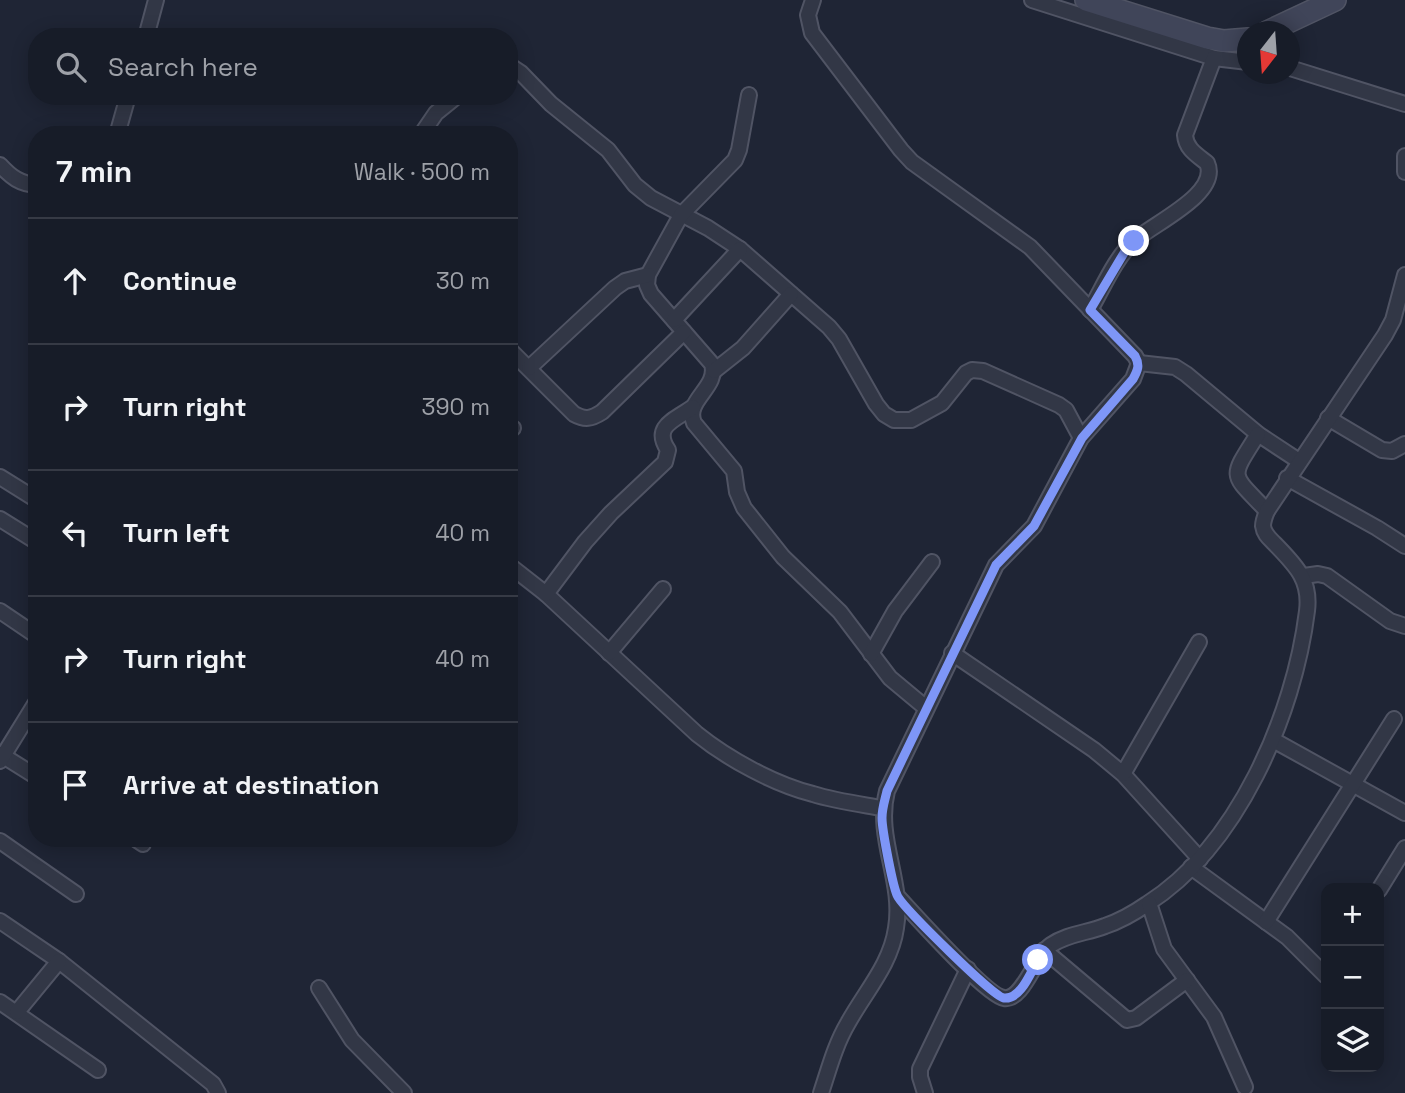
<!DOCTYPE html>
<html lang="en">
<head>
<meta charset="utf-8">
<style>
	body { margin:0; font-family:"Space Grotesk",sans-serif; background:#202530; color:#f1f3f6 }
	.controls { position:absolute; right:21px; bottom:21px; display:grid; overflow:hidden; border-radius:14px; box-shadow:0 4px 18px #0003 }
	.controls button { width:63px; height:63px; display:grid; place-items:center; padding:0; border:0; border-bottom:2px solid #363a45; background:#171c28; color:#f1f3f6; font:35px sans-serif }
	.compass { position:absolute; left:1237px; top:21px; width:63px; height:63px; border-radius:50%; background:#171c28; box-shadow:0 4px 18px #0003; rotate:197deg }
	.stop { position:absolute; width:21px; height:21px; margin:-16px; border:5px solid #7e96f7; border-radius:50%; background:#fff }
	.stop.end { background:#7e96f7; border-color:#fff; box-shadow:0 2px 7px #0008 }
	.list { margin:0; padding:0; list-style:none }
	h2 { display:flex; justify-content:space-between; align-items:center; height:91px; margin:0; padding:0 28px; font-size:30px }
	h2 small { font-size:23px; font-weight:400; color:#9ea1a8 }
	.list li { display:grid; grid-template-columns:46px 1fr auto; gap:21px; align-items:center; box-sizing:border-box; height:126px; padding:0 28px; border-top:2px solid #363a45 }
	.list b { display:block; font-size:26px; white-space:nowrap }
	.list em { font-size:23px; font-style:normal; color:#9ea1a8 }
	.icon { flex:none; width:38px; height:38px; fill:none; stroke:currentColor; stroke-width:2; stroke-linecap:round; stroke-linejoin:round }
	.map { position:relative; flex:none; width:1405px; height:1093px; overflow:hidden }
	.search { position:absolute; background:#171c28; box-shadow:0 4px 18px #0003; left:28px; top:28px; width:490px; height:77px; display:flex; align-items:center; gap:18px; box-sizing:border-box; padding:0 24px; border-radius:28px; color:#9ea1a8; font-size:26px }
	.panel { position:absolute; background:#171c28; box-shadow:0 4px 18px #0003; left:28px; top:126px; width:490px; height:721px; border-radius:28px }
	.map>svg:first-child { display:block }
</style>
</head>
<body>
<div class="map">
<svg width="1405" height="1093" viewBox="0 0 1405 1093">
	<rect width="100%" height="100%" fill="#1f2535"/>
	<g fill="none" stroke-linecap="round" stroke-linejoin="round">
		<!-- minor casing -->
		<g stroke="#505464" stroke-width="18">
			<g id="minor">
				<path d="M813 0 808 15 812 33 901 150 912 162 1030 247 1135 356 1139 363 1133 379 1081 438 1034 526 996 565 887 791C875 838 904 881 896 928 891 964 865 992 848 1023 835 1045 829 1069 821 1093"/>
				<path d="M1032 0 1214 58 1248 62"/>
				<path d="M146 37 156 0"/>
				<path d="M509 65 521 73 551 104 608 150 635 185 651 198 708 228 740 249 829 327 839 339 876 404 884 414 894 420H911L942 403 966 373 972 370 983 371 1059 405 1066 410 1081 438"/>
				<path d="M1290 68 1405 104"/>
				<path d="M749 95 739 150 735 160 681 215 648 275 647 285 651 294 712 364C719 388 684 400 694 423L734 471 737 492 744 508 783 557 840 612 890 678 926 708"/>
				<path d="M117 135 128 96"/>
				<path d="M421 135 436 113 457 96"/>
				<path d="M1405 156V172"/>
				<path d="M0 165C11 177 20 184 37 185"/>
				<path d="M1090 310C1103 288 1115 258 1134 241 1152 224 1221 194 1207 163 1197 155 1186 149 1185 135L1214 58"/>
				<path d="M674 320 740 249"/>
				<path d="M509 349 574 414C585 420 591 419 602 412L684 332"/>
				<path d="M1139 363 1175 367 1186 374 1258 434 1299 461"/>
				<path d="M529 368 615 288 625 281 648 275"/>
				<path d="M714 371 743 348 791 294"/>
				<path d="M1328 418 1382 450 1392 451 1405 444"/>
				<path d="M509 431 513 428"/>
				<path d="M1258 434C1229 480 1230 472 1267 511"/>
				<path d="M0 477 37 500"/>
				<path d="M1287 478 1377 528 1405 546"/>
				<path d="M0 519 37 542"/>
				<path d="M509 565 546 594 697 734C728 759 774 784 813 794 835 801 859 804 882 808"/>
				<path d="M1304 576 1318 574 1327 576 1390 621 1405 626"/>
				<path d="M546 594 585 542 611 513 665 462 668 450C652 426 675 420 693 407"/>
				<path d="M0 611 37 636"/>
				<path d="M609 653 663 589"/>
				<path d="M952 653 1094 750 1123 774 1200 859"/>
				<path d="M871 654 895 611 932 562"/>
				<path d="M1273 740 1405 813"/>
				<path d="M0 754 37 777"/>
				<path d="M0 761 37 701"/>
				<path d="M1123 774 1199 642"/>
				<path d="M134 838 143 844"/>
				<path d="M0 841 76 894"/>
				<path d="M1191 867 1287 937 1326 976"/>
				<path d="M1379 890 1405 848"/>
				<path d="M897 896C913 913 987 996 1004 998 1023 1001 1035 956 1051 945 1067 934 1087 933 1105 926 1120 921 1134 913 1147 904 1238 846 1294 715 1307 611 1311 579 1295 565 1274 543 1269 538 1264 534 1263 526 1263 521 1265 516 1267 511L1385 335 1393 320 1405 275"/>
				<path d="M1149 903 1164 949 1214 1017 1245 1087"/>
				<path d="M0 921 59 961 213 1084 218 1093"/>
				<path d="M1266 922 1394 719"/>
				<path d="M1044 950 1127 1020 1136 1018 1187 980"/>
				<path d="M319 988 352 1040 404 1093"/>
				<path d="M0 1002 98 1070"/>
				<path d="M17 1012 59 961"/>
				<path d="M925 1093 920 1077V1069L968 969"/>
			</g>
		</g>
		<!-- secondary casing -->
		<g stroke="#505464" stroke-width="24">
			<g id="secondary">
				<path d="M1086 0 1207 38 1224 41 1248 39"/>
				<path d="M1267 32 1335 0"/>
			</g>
		</g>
		<!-- minor -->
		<use href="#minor" stroke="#323746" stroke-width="14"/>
		<!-- secondary -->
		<use href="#secondary" stroke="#404559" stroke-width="21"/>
	</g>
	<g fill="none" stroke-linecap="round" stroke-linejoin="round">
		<!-- route -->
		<path stroke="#7e96f7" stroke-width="9" d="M1038 960C1031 971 1021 1000 1004 998 993 997 906 910 898 897 893 889 882 829 882 818 882 808 885 800 887 791L996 565 1034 526 1082 438 1133 379C1138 370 1140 365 1135 356L1090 310 1124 253 1134 241"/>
	</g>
</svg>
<div class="controls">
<button>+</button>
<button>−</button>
<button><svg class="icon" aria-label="layers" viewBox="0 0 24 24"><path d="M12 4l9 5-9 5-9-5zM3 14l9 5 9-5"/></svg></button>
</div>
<svg class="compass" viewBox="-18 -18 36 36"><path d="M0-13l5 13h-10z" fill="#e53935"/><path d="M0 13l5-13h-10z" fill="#9ea1a8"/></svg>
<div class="stop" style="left:1038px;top:960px"></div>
<div class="stop end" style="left:1134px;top:241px"></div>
<div class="search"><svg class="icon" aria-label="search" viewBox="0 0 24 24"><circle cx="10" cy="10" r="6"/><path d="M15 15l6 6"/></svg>Search here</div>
<section class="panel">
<h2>7 min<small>Walk · 500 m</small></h2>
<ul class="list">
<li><svg class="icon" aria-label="ahead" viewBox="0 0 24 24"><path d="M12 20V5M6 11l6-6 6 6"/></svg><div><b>Continue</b></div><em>30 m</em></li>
<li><svg class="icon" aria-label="right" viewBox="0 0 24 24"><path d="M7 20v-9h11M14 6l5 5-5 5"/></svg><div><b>Turn right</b></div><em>390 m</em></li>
<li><svg class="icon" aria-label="left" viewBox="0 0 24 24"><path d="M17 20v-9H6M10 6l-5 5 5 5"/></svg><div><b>Turn left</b></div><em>40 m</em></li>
<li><svg class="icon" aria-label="right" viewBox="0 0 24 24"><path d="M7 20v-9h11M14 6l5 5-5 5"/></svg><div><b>Turn right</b></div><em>40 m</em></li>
<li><svg class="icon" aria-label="arrive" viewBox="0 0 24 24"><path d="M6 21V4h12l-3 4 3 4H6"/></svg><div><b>Arrive at destination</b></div></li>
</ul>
</section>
</div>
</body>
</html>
